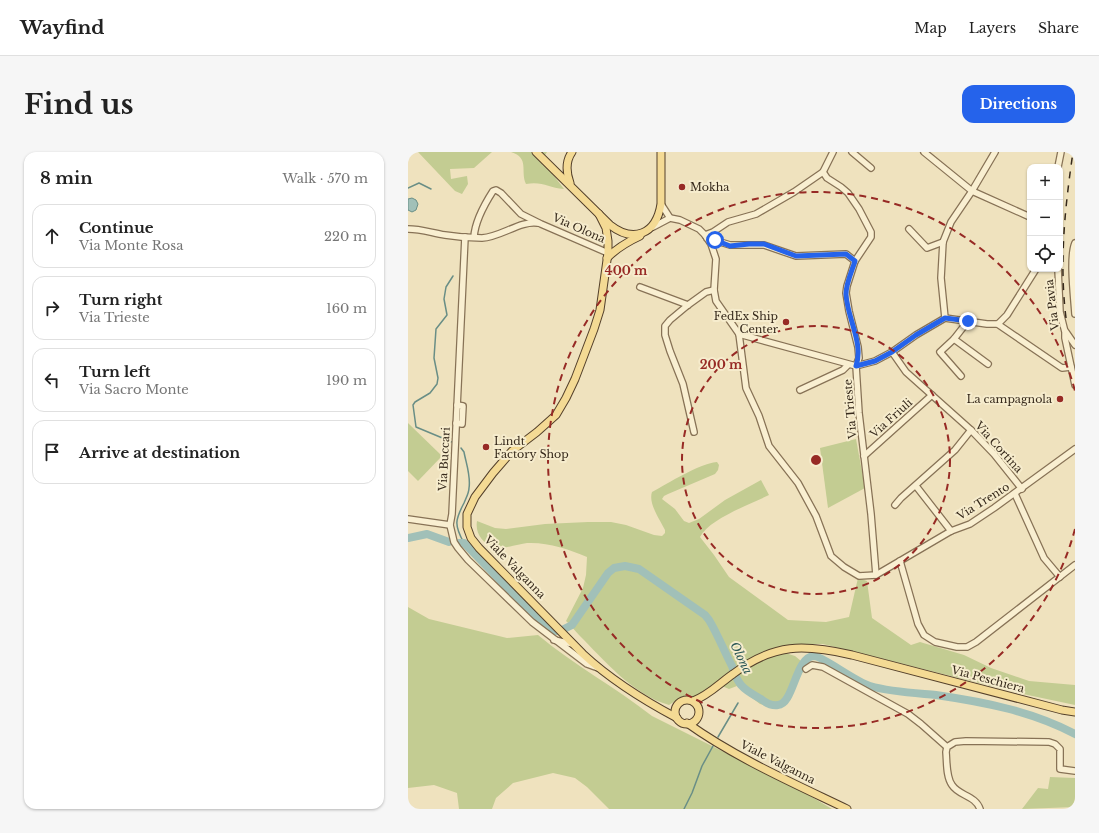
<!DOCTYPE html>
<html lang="en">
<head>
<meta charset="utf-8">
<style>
	body { margin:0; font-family:"Libre Baskerville",serif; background:#f6f6f6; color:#222 }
	.controls { position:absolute; right:12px; top:12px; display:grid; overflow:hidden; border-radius:8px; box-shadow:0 1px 3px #0004 }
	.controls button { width:36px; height:36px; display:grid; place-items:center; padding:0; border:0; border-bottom:1px solid #e0e0e0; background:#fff; color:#222; font:20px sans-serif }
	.stop { position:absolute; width:12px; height:12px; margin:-9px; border:3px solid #2563eb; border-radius:50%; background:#fff }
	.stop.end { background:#2563eb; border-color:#fff; box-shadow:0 1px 4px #0008 }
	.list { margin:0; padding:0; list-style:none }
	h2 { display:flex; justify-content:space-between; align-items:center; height:52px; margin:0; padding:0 16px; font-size:17px }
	h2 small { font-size:13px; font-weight:400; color:#767676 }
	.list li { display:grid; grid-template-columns:26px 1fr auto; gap:12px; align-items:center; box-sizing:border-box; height:64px; margin:0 8px 8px; padding:0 8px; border:1px solid #e0e0e0; border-radius:12px }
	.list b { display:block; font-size:15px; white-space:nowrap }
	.list p { margin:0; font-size:13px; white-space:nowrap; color:#767676 }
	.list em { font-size:13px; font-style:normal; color:#767676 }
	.icon { flex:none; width:22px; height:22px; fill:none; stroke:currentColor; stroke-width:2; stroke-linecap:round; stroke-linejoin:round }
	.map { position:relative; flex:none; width:667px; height:657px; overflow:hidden; border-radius:12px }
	header { display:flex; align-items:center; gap:24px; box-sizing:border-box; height:56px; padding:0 20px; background:#fff; border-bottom:1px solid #e0e0e0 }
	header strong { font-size:19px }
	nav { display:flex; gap:22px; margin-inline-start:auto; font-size:14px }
	.intro { display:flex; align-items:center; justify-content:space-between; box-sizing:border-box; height:96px; padding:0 24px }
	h1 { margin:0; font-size:28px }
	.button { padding:10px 18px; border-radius:12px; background:#2563eb; color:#fff; font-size:14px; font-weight:700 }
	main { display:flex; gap:24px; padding:0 24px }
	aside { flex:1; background:#fff; border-radius:12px; box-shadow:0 1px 3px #0004 }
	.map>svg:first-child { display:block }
</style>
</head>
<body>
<header>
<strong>Wayfind</strong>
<nav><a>Map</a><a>Layers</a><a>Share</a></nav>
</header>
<div class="intro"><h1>Find us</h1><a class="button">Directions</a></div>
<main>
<aside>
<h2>8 min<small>Walk · 570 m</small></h2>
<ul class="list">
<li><svg class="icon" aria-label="ahead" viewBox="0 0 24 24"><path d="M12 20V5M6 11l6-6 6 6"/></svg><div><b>Continue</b><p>Via Monte Rosa</p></div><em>220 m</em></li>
<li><svg class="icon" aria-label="right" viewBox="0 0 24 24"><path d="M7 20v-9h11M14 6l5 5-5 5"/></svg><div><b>Turn right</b><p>Via Trieste</p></div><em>160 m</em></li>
<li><svg class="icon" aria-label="left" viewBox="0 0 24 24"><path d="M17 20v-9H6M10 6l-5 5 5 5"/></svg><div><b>Turn left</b><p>Via Sacro Monte</p></div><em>190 m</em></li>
<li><svg class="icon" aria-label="arrive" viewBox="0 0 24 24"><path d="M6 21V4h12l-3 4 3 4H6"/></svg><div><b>Arrive at destination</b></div></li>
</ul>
</aside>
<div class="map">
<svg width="667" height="657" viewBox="0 0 667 657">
	<rect width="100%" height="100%" fill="#efe2be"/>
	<!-- green -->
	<g fill="#c3cc92">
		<path d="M10 0H84L66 16 42 17 43 27 59 24 60 32 54 42 47 39Z"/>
		<path d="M103 0H139L134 8 156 37C140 36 135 29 118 32 112 19 122 6 103 0Z"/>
		<path d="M0 271 34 304 10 329 0 319Z"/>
		<path d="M448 287 457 336 420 356 412 296Z"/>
		<path d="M309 310 311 313 310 318 307 322 260 342 256 344 254 347 267 357 276 369 281 371 291 367 317 348 353 328 361 343C343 352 301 367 292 385L306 403 321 425 380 468 418 470 441 465 450 426 459 429 464 466 503 493 512 490 556 503 583 516 621 529 667 533V553L615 542 415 492H385L365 497 387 504 399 514 392 524 382 545 370 557 352 552 329 534 321 537 307 531 289 545 275 544 261 553C225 543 196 508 171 483 166 478 163 473 158 469L175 436 178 423 179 405C160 397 140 390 119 391 110 392 94 398 86 395 74 391 67 381 69 369L87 376 98 377 137 372 180 370H203L218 373 246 383 254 384 257 381V378C252 368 240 351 244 340 261 331 290 312 309 310Z"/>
		<path d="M0 455 21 467 99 486 130 483C166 513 207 535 244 564L394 639 424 657H201L179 635 167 626 145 621 105 631 88 646 84 657H51L49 641 26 633 0 636Z"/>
		<path d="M642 625 667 626V655L614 657 630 636 640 637Z"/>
	</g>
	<!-- water -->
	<path fill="#a1c0b8" stroke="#698e86" d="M4 46 8 48 10 52 8 58 4 60 0 58V47Z"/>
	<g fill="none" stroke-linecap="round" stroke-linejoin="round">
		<!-- stream -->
		<g stroke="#698e86" stroke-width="1.5">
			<path d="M0 36 11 31 23 37"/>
			<path d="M44 290 8 275 5 253 7 250 22 241 29 232 30 226 26 206 28 177 39 163 36 147 38 135 45 124"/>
			<path d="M53 296 56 300C58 311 63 324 61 336 61 341 58 346 56 351 47 368 46 373 56 391"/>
			<path d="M310 585 330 551"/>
			<path d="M276 657 284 641 294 614 305 594"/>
		</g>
		<!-- river -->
		<g stroke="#a1c0b8" stroke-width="8">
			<path d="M0 386 19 382 41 390"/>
			<path d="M51 391H56L136 473 148 479 154 478 164 473 200 421 206 416 217 414 231 417 297 463 301 468C310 483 316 499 324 514 326 521 329 528 333 533 338 539 346 543 353 547 358 551 363 554 370 553 386 552 387 505 406 504 414 504 448 530 462 534 483 540 506 541 528 543 576 550 623 559 667 582"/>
		</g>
		<!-- minor casing -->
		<g stroke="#877256" stroke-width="8">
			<g id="minor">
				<path d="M444 0 463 16"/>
				<path d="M516 0 564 39 622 65"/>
				<path d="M650 15 653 0"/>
				<path d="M415 20 419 26 433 35 440 41 451 57 463 80V85L447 109 439 134 438 141 441 159 450 195 451 206 448 214 451 261 463 362 468 423"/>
				<path d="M253 52 262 66 272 68 291 77 297 83 303 92 308 107 306 138 308 149 331 182 338 236 351 264 361 294 390 331 408 364 423 404 436 415 451 424 468 423 543 379 562 372 586 356 667 297"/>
				<path d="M245 75 262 66"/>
				<path d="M0 77C13 77 24 81 37 83 49 85 62 86 74 86 93 85 113 68 130 71"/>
				<path d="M501 77 519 96 535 90"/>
				<path d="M297 83 305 80 320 70 348 62 386 40 415 20 425 0"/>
				<path d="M57 85 44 362 42 373 46 390 50 396 60 408 124 470 179 512 190 516"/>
				<path d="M66 85C67 69 76 53 85 39L88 38 93 41 113 62 133 72 200 101"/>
				<path d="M299 86 322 93H356L388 104 438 102 447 109"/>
				<path d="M667 91C661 105 666 146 667 162"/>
				<path d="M650 117 652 160 657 180V186L667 233"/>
				<path d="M232 135 280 153"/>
				<path d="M537 166 533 126 535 90 543 70 564 39 587 0"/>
				<path d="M590 172 591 173 654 216 663 215"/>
				<path d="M658 180 667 193"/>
				<path d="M331 182 448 214 467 209 484 200 508 183 537 166 579 172H590L599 163 628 117"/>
				<path d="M546 187 580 212"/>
				<path d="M484 200 498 220 563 278 586 302 614 337"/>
				<path d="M553 224 532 200 546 187 560 169"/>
				<path d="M392 238 435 218 440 213"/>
				<path d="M48 271 54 272 55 254 49 253"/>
				<path d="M286 280 275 232 262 199 257 183V174L262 168 280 153 298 140 306 138"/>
				<path d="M456 304 524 243"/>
				<path d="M508 334 543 379"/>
				<path d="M607 342 636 406 652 425"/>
				<path d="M487 353 493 346 547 298 563 278"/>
				<path d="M0 367 42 373"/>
				<path d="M492 409 510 472 516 483 527 490 549 495H559L568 490 667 413"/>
				<path d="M146 488 165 492"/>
				<path d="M398 517 404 513 415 515 500 562 513 572 539 595"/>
				<path d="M572 657C567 643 551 644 544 633 538 625 539 610 538 600L539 595 547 590 558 589 641 590 647 592 652 597V617L667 619"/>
			</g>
		</g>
		<!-- major casing -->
		<g stroke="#54402b" stroke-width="9">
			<g id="major">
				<path d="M128 0 202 73C225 91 248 83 253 52V0"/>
				<path d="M162 31C158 20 157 10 164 0"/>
				<path d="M191 62 198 76 200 89V101L192 158 186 177 167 227 158 246 148 263 129 280 104 299 85 321 67 345 59 362V375L63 386 71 396 175 502C203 528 235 548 269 566"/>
				<path d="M199 106C209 96 219 90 232 84"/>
				<circle cx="279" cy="560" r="12"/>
				<path d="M285 549C300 544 312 531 325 522 366 491 396 492 444 503L654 558 667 560"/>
				<path d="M279 571C328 606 385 631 439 657"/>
			</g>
		</g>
		<!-- minor -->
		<use href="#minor" stroke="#f9efd1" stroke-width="5.5"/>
		<!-- major -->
		<use href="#major" stroke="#f4da94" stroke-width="7"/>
		<!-- rail -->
		<path stroke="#36291b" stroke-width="1.5" stroke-dasharray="7 7" stroke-linecap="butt" d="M658 166C651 110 657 55 665 0"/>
	</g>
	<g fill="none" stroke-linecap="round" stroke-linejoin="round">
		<!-- route -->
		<path stroke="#2563eb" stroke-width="5" d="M307 88 322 94 341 92H356L388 104 438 102 447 109C444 119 438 131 438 142 439 166 456 191 448 214L467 209 484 200 508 183 537 166 560 169"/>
	</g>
	<!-- distance rings -->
	<g fill="none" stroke="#972a25" stroke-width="2" stroke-dasharray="7 5">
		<circle cx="408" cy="308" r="134"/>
		<path d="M667 377A268 268 0 1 1 667 239"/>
	</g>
	<!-- markers -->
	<g fill="#972a25" stroke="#f6eccd" stroke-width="1.5">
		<circle cx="274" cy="35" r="4"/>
		<circle cx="378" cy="170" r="4"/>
		<circle cx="652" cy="247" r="4"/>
		<circle cx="78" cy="295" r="4"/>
	</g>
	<g text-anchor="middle" stroke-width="4" stroke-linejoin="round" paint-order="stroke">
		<!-- poi labels -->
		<g font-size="11" fill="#36291b" stroke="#f6eccd" text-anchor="start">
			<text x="282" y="39">Mokha</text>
			<text x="370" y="168" text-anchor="end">FedEx Ship<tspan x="370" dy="13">Center</tspan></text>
			<text x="644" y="251" text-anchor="end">La campagnola</text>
			<text x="86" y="293">Lindt<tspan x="86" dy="13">Factory Shop</tspan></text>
		</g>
		<!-- street labels -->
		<g font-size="11" fill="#36291b" stroke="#f6eccd">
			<text transform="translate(171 76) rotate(24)" y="4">Via Olona</text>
			<text transform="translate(644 153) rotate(-97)" y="4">Via Pavia</text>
			<text transform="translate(442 257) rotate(-95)" y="4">Via Trieste</text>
			<text transform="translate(483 266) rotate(-42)" y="4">Via Friuli</text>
			<text transform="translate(591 295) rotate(48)" y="4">Via Cortina</text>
			<text transform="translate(36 307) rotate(-87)" y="4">Via Buccari</text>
			<text transform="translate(575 349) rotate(-32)" y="4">Via Trento</text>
			<text transform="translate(107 415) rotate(46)" y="4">Viale Valganna</text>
			<text transform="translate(580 527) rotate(15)" y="4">Via Peschiera</text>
			<text transform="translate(370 610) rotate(27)" y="4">Viale Valganna</text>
		</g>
		<!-- water labels -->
		<g font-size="12" font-style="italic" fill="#2a5655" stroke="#f6eccd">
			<text transform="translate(333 506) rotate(64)" y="4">Olona</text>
		</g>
	</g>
	<circle cx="408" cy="308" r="6" fill="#972a25" stroke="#f6eccd" stroke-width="2"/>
	<g font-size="12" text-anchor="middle" font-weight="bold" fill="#972a25" stroke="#f6eccd" stroke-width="4" stroke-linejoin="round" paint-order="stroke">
		<text x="218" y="123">400 m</text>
		<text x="313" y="217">200 m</text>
	</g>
</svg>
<div class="controls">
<button>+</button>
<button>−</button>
<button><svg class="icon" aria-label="locate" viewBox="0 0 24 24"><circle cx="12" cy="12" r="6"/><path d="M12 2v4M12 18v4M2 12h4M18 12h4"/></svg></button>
</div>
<div class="stop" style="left:307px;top:88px"></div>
<div class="stop end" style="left:560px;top:169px"></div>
</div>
</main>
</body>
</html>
